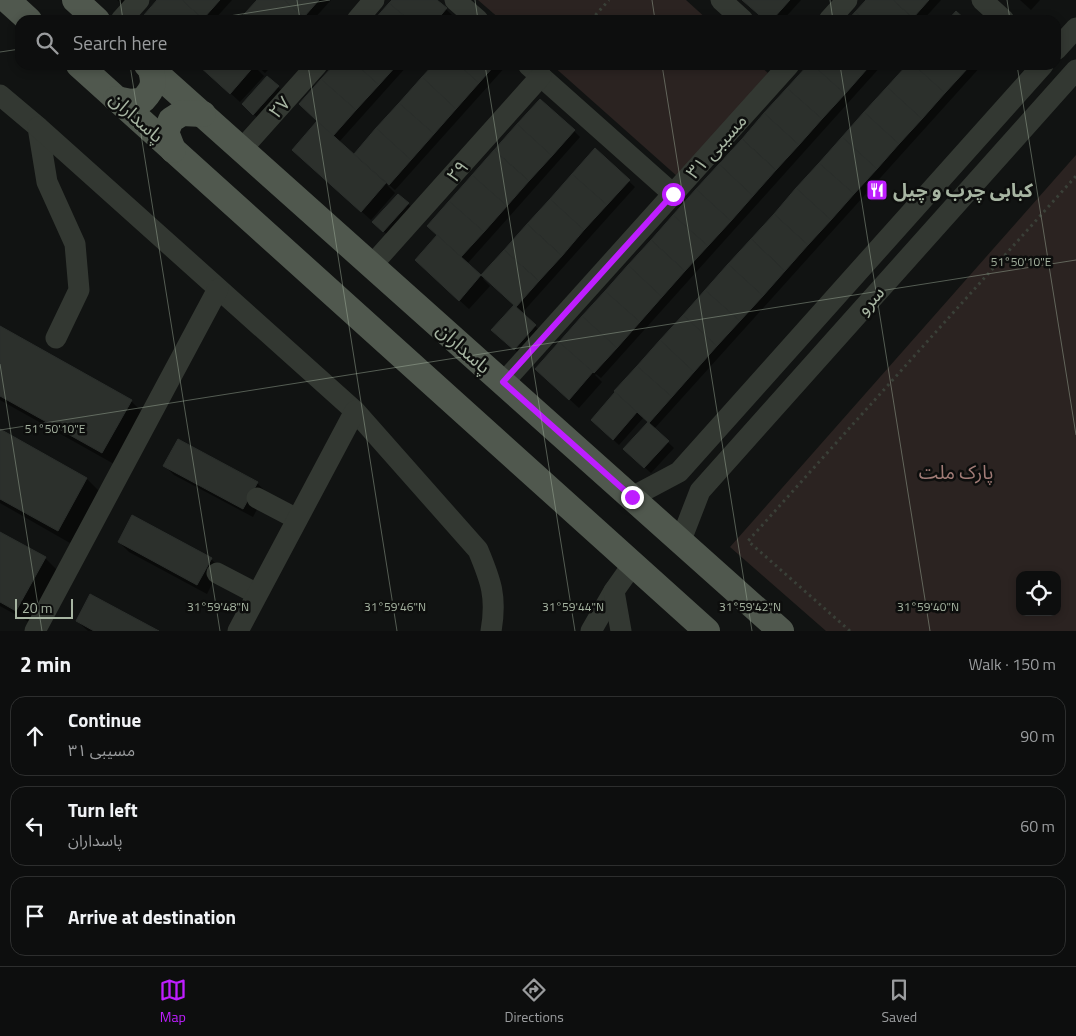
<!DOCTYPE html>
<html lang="en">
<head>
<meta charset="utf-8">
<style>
	body { margin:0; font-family:"Titillium Web","Noto Sans Arabic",sans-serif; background:#161717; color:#f1f3f6 }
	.controls { position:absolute; right:15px; bottom:15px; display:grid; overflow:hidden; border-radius:10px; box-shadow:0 2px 8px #0003 }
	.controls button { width:45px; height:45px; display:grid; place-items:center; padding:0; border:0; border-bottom:1px solid #2d2e2e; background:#0d0e0e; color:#f1f3f6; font:25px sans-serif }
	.scale { position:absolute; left:15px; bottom:12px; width:58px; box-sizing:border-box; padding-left:5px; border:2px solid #a7b5a2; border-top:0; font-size:14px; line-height:18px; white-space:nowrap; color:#a7b5a2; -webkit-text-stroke:4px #0d0e0d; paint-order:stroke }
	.stop { position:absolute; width:15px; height:15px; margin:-11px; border:4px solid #be1eff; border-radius:50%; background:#fff }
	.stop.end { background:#be1eff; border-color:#fff; box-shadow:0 1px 5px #0008 }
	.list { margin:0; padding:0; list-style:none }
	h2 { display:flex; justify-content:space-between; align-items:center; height:65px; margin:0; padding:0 20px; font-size:21px }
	h2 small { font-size:16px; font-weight:400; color:#9a9c9e }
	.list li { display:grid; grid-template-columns:32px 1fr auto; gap:15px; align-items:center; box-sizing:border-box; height:80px; margin:0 10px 10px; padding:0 10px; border:1px solid #2d2e2e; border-radius:15px }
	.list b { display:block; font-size:19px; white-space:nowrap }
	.list p { margin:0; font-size:16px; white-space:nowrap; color:#9a9c9e }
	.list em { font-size:16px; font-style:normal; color:#9a9c9e }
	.icon { flex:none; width:28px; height:28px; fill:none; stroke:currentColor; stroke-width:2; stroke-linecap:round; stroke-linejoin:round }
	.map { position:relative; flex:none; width:1076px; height:631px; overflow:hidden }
	.search { position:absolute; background:#0d0e0e; box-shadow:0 2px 8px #0003; left:15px; right:15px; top:15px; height:55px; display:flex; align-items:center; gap:12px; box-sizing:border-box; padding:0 18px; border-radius:15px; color:#9a9c9e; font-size:19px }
	.sheet { height:335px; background:#0d0e0e }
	nav { display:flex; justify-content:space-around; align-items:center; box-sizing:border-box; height:70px; border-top:1px solid #2d2e2e; background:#0d0e0e; font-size:14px; color:#9a9c9e }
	nav a { display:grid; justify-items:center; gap:2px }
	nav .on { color:#be1eff }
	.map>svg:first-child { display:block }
</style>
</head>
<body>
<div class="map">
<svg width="1076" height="631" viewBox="0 0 1076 631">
	<rect width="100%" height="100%" fill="#111312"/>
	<!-- green -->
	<g fill="#2b2321" fill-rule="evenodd">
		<path d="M478 0H686L708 20H501Z"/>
		<path d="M552 65H759L768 73 678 177Z"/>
		<path d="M1076 155V631H826L730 547ZM1020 575H1057V612H1020Z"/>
	</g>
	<!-- shadow -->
	<g fill="#0007">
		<path d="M117 0H135L127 9Z"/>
		<path d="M159 0H232L214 20H150Z"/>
		<path d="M258 0H331L313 20H240Z"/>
		<path d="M393 0H436L452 15 448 20H375Z"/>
		<path d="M743 0H801L783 20H766Z"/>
		<path d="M868 0H941L923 20H850Z"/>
		<path d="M1020 0H1040L1031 10Z"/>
		<path d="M200 65H273L265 73 256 65 255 67 264 76 240 102Z"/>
		<path d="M335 65H408L339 142 354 156 434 65H507L395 190 388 184 387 185 395 193 371 220 303 159 319 122Z"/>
		<path d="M809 65H882L601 378 596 374 595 375 602 382 579 408 546 378Z"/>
		<path d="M909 65H982L654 429 674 448 651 473 631 455 649 422 644 417 619 445 592 420Z"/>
		<path d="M278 87 284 93 260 120 249 110Z"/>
		<path d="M574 131 580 137 467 264 482 277 595 150 635 187 522 313 541 332 521 355 499 336 516 305 485 277 483 279 490 286 469 309 426 270Z"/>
		<path d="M408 204 414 210 390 237 380 228Z"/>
		<path d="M0 328 131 401 143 413 114 464 0 400Z"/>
		<path d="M0 431 87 479 99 491 70 543 0 503Z"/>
		<path d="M165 466 257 483 266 492 253 517 174 475Z"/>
		<path d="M0 533 45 558 57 570 29 622 0 606Z"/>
		<path d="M119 542 211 559 220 568 207 594 129 552Z"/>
		<path d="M77 621 156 631H88Z"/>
	</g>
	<!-- building -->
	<g fill="#2c302c" stroke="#2b2f2c">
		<path d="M157 0H182L201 17 198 20H149L144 15Z"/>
		<path d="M182 0H220L203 19Z"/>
		<path d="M257 0H284L304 17 302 20H256L246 12Z"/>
		<path d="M284 0H319L304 17Z"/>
		<path d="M392 0H437L447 8 437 20H409L389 3Z"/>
		<path d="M742 0H790L772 20H765Z"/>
		<path d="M866 0H893L913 18 911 20H864L855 12Z"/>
		<path d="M893 0H929L913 18Z"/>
		<path d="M389 3 409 20H374Z"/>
		<path d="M956 11 966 20H948Z"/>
		<path d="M246 12 256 20H239Z"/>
		<path d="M855 12 864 20H848Z"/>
		<path d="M198 65H255L230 94Z"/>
		<path d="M334 65H357L379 85 356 110 321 79Z"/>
		<path d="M357 65H397L379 85Z"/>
		<path d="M433 65H459L479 83 456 109 422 77Z"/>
		<path d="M459 65H495L479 83Z"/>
		<path d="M808 65H813L845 94 822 119 787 88Z"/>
		<path d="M813 65H863L867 69 845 94Z"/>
		<path d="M907 65H914L945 93 922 119 887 87Z"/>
		<path d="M914 65H965L968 68 945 93Z"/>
		<path d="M267 76 279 86 253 115 242 104Z"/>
		<path d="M422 77 456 109 434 134 399 103Z"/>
		<path d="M321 79 356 110 333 136 299 104Z"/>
		<path d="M887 87 922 119 899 144 864 112Z"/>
		<path d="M787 88 822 119 799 145 764 113Z"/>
		<path d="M540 99 575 130 552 156 517 124Z"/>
		<path d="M399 103 434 134 411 160 376 128Z"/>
		<path d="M864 112 899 144 877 169 842 137Z"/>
		<path d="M764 113 799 145 776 170 742 139Z"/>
		<path d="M317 121 386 183 361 212 292 150Z"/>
		<path d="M517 124 552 156 529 181 494 150Z"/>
		<path d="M376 128 411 160 389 185 354 154Z"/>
		<path d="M842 137 877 169 854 194 819 163Z"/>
		<path d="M742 139 776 170 753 196 719 164Z"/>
		<path d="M595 148 630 180 607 205 572 174Z"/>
		<path d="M494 150 529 181 507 206 472 175Z"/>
		<path d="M819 163 854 194 831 220 796 188Z"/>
		<path d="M719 164 753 196 731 221 696 189Z"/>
		<path d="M572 174 607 205 584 230 550 199Z"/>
		<path d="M472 175 507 206 484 232 449 201Z"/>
		<path d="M796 188 831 220 808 245 774 214Z"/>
		<path d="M696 189 731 221 708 246 673 215Z"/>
		<path d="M398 194 409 203 383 232 372 222Z"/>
		<path d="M550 199 584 230 562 256 527 224Z"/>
		<path d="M449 201 484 232 461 257 427 226Z"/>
		<path d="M774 214 808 245 785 271 751 239Z"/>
		<path d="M673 215 708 246 685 271 651 240Z"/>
		<path d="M527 224 562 256 539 281 504 250Z"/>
		<path d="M437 235 481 275 459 301 415 260Z"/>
		<path d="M751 239 785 271 763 296 728 264Z"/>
		<path d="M651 240 685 271 662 297 628 265Z"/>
		<path d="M504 250 539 281 516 307 481 275Z"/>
		<path d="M728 264 763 296 740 321 705 290Z"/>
		<path d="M628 265 662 297 640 322 605 291Z"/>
		<path d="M705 290 740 321 717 346 683 315Z"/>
		<path d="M605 291 640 322 617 348 582 316Z"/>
		<path d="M514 305 536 325 514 350 491 330Z"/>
		<path d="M683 315 717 346 694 372 660 340Z"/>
		<path d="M582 316 617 348 594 373 559 342Z"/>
		<path d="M0 326 132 400 102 453 0 396Z"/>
		<path d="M660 340 694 372 672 397 637 366Z"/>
		<path d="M559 342 593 372 569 400 535 369Z"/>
		<path d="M637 366 672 397 649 423 614 391Z"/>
		<path d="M615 392 637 412 613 440 591 420Z"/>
		<path d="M648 422 669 441 644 468 623 449Z"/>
		<path d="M0 429 87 478 58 531 0 499Z"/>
		<path d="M178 439 258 482 243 509 163 466Z"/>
		<path d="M132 515 212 558 197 585 118 542Z"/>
		<path d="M0 532 46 557 16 611 0 602Z"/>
		<path d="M90 594 159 631H94L76 621Z"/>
	</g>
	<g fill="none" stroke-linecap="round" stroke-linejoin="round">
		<!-- path -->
		<g stroke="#3a4038" stroke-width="3" stroke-dasharray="2.5 4" stroke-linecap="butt">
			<path d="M591 20 609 0"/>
			<path d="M850 631 748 541 1076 176"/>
		</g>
		<!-- minor -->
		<g stroke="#333832" stroke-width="21">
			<path d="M455 0 478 20"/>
			<path d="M721 0 743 20"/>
			<path d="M982 0 1004 20"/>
			<path d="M121 20 139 0"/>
			<path d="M357 20 374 0"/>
			<path d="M829 20 847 0"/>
			<path d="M1056 50 1076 28"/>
			<path d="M528 65 673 194"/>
			<path d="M0 95 38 127 47 182 75 244 79 290 56 338"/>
			<path d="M38 127 355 411 478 550C491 581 497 597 491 631"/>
			<path d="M242 149 317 65"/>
			<path d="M372 265 541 76"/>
			<path d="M503 383 789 65"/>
			<path d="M632 497 679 472 1043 65"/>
			<path d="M257 498 297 519"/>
			<path d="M681 540 700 491 1076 70"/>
			<path d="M217 573 257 594"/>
			<path d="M35 631 218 289"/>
			<path d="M238 631 355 411"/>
			<path d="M591 631 614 591"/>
			<path d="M621 631 614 591 633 564"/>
		</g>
		<!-- major -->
		<g stroke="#50584e" stroke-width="26">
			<path d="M7 0 29 20"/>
			<path d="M75 0 97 20"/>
			<path d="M79 65 707 631"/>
			<path d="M147 65 781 631"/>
			<path d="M116 99 131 102 143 100C154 88 155 83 150 67"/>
			<path d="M173 150 166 132 171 120 182 113 203 114"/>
		</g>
	</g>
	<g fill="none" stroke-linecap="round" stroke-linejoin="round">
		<!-- route -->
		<path stroke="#be1eff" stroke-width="6" d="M632 497 503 382 673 194"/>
	</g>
	<!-- ticks -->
	<path fill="none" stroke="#a7b5a2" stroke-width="1" stroke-opacity="0.45" d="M120 0 123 20M297 0 300 20M475 0 478 20M652 0 655 20M830 0 833 20M1007 0 1010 20M204 20 330 0M0 52 20 49M130 65 220 631M308 65 397 631M485 65 575 631M662 65 752 631M840 65 930 631M1017 65 1076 435M0 364 42 631M0 430 1076 260"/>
	<!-- icons -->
	<defs>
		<g id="restaurant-square" transform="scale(1.125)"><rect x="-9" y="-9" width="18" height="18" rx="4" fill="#be1eff" stroke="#0d0e0d"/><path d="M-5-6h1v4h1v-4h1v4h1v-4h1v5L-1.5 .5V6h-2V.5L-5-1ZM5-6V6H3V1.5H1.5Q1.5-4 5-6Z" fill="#fff"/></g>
	</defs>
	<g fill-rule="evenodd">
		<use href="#restaurant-square" x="877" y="190"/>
	</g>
	<g text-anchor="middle" stroke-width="5" stroke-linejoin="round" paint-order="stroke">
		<!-- street labels -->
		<g font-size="19" fill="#a7b5a2" stroke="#0d0e0d">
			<text transform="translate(279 107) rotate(-48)" y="7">۲۷</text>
			<text transform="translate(137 117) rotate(42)" y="7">پاسداران</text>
			<text transform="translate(716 146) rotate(-48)" y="7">۳۱ مسیبی</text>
			<text transform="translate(457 171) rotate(-48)" y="7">۲۹</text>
			<text transform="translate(870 300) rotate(-48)" y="7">سرو</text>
			<text transform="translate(464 348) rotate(42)" y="7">پاسداران</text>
		</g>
		<!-- poi labels -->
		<g font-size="19" font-weight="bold" fill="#a7b5a2" stroke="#0d0e0d" text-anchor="start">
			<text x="893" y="197">کبابی چرب و چیل</text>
		</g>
		<!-- park labels -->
		<g font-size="19" fill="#a27c77" stroke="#0d0e0d">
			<text x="956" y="479">پارک ملت</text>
		</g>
	</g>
	<g font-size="12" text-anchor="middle" fill="#a7b5a2" stroke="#0d0e0d" stroke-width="5" stroke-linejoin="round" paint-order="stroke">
		<text x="1021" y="266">51°50'10"E</text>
		<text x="55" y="433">51°50'10"E</text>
		<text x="218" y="611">31°59'48"N</text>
		<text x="395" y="611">31°59'46"N</text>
		<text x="573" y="611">31°59'44"N</text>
		<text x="750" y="611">31°59'42"N</text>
		<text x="928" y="611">31°59'40"N</text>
	</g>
</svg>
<div class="controls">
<button><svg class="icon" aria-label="locate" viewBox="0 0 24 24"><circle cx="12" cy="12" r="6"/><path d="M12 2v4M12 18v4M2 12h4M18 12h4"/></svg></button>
</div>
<div class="scale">20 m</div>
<div class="stop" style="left:673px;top:194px"></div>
<div class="stop end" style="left:632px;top:497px"></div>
<div class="search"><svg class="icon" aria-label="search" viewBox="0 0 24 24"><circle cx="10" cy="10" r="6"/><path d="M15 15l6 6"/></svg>Search here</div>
</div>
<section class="sheet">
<h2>2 min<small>Walk · 150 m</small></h2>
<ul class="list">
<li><svg class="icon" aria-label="ahead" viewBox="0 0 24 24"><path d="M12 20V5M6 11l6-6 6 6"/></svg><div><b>Continue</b><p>۳۱ مسیبی</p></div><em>90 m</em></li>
<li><svg class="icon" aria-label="left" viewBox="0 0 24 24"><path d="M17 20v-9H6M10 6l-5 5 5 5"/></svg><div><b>Turn left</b><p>پاسداران</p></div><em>60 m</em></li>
<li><svg class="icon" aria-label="arrive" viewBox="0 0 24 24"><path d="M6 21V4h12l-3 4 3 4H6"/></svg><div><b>Arrive at destination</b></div></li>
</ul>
</section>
<nav>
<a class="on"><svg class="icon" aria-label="map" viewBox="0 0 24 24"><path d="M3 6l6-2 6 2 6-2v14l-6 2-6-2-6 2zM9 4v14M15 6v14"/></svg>Map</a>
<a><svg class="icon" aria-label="directions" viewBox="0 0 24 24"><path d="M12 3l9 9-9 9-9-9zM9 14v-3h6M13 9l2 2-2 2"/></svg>Directions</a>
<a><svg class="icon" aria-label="saved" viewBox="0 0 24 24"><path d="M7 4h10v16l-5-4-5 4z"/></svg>Saved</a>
</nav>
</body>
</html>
